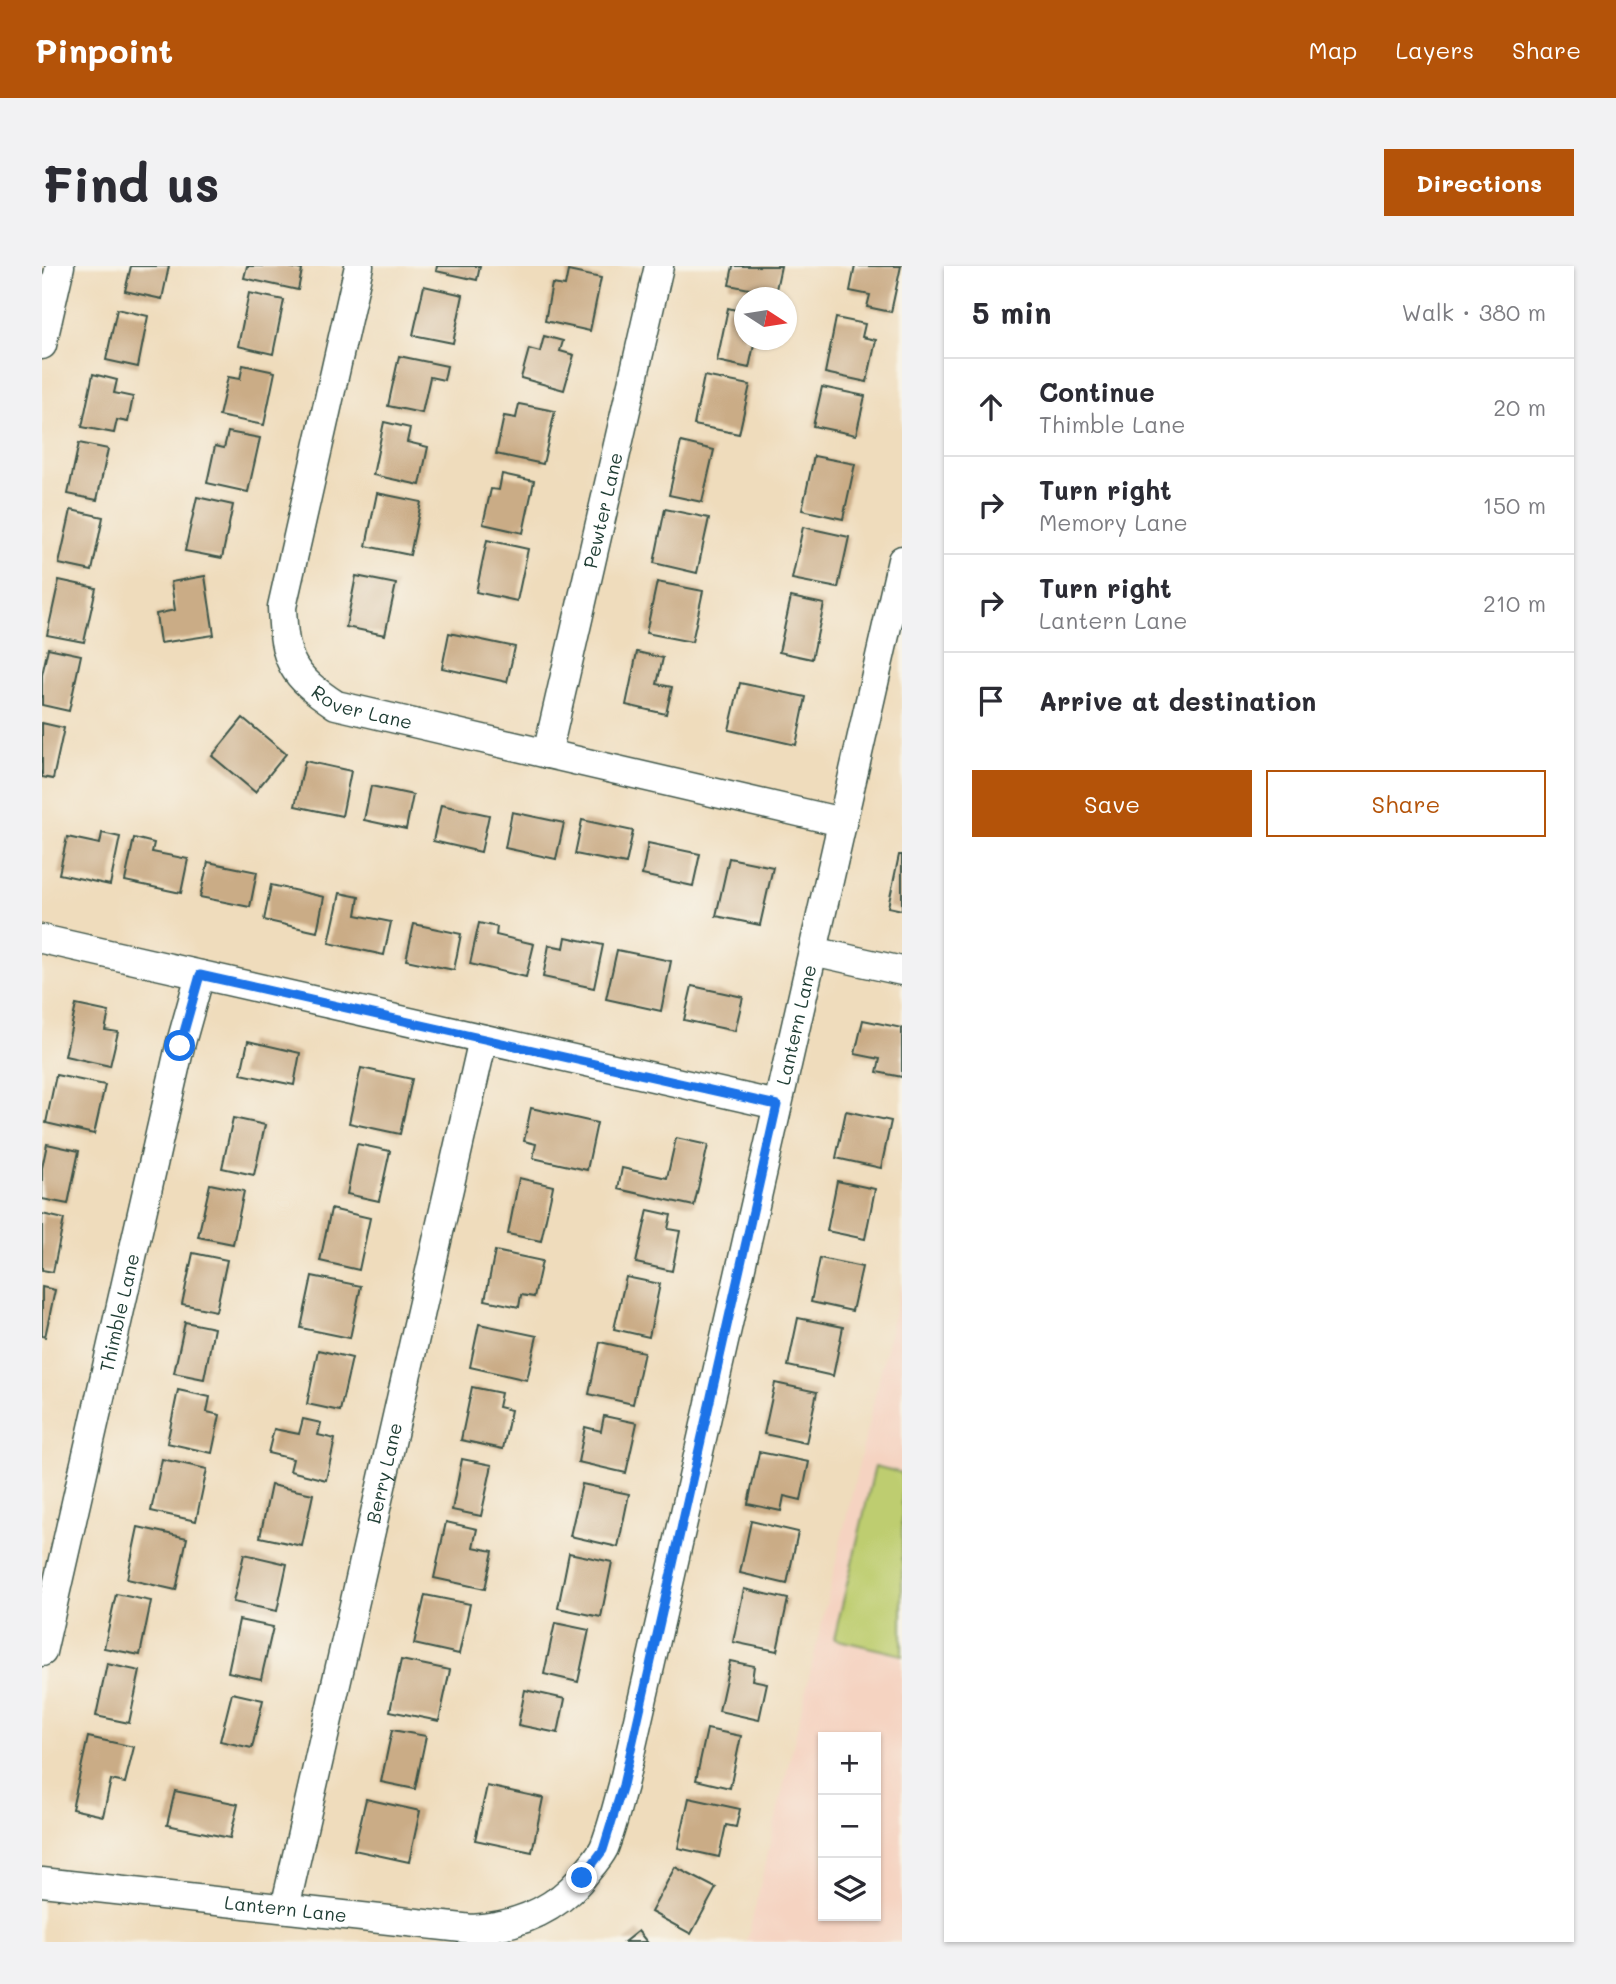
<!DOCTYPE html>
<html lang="en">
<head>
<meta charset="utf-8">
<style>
	body { margin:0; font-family:Mali,sans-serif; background:#f2f2f3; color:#2b2b33 }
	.controls { position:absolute; right:21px; bottom:21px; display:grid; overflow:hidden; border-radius:0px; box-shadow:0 2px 5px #0004 }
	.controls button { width:63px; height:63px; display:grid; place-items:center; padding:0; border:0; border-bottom:2px solid #e1e1e2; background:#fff; color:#2b2b33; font:35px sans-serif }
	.compass { position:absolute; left:692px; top:21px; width:63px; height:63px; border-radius:50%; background:#fff; box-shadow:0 2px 5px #0004; rotate:102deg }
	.stop { position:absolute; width:21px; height:21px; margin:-16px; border:5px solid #1a73e8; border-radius:50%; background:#fff }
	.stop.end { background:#1a73e8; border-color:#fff; box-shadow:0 2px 7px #0008 }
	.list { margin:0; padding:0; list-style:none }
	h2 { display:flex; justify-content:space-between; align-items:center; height:91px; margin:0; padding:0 28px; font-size:30px }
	h2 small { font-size:23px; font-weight:400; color:#7c7c81 }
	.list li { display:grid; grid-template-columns:46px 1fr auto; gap:21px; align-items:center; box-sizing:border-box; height:98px; padding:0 28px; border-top:2px solid #e1e1e2 }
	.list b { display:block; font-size:26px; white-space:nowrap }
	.list p { margin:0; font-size:23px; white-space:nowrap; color:#7c7c81 }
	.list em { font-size:23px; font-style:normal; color:#7c7c81 }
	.actions { display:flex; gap:14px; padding:21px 28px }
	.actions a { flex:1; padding:16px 0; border:2px solid #b45309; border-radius:0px; text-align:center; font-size:24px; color:#b45309 }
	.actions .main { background:#b45309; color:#fff }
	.icon { flex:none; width:38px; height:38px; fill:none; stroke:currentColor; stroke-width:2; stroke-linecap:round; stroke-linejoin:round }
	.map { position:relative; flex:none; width:860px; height:1676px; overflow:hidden; border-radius:0px }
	header { display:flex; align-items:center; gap:42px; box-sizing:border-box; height:98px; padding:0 35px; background:#b45309; color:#fff }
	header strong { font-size:33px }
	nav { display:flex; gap:38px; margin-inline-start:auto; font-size:24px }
	.intro { display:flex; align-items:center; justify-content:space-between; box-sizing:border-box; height:168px; padding:0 42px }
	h1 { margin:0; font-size:49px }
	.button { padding:18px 32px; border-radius:0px; background:#b45309; color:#fff; font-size:24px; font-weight:700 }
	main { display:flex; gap:42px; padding:0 42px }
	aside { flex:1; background:#fff; border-radius:0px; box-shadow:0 2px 5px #0004 }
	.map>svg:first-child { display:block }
</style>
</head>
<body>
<header>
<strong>Pinpoint</strong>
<nav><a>Map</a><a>Layers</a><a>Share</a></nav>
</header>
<div class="intro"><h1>Find us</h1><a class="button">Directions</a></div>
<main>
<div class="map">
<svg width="860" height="1676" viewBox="0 0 860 1676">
	<rect width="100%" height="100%" fill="#f7f3e8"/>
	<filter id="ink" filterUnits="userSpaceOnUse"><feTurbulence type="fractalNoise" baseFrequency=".0143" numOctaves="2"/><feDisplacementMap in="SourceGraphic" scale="14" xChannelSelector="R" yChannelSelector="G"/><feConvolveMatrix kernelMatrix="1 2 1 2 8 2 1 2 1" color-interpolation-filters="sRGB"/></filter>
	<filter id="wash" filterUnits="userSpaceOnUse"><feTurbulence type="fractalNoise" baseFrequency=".00686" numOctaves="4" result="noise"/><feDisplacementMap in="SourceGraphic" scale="28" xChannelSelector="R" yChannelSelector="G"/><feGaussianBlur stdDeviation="1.57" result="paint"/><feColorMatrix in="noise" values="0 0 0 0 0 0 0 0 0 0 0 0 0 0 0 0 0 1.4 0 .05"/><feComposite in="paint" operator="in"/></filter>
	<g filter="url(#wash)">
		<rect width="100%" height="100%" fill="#efdcbc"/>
		<!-- built -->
		<path fill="#f5d3c1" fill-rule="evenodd" d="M860 1014V1676H705ZM781 1471H834V1650H781Z"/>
		<!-- green -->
		<path fill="#becd70" stroke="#6e8552" stroke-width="2" d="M833 1200 860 1207V1389L792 1373Z"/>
		<g id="blocks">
			<!-- building -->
			<g fill="#caac86">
				<path d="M89 0H127L120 33 83 25Z"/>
				<path d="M205 0H243L260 4 256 24 202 12Z"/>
				<path d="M395 0H438L435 14 394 5Z"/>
				<path d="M691 0H739L733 28 687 19Z"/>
				<path d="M813 0H859L849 46 825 41 828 29 808 25Z"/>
				<path d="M526 5 559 12 548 65 503 55 510 18 523 20Z"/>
				<path d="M382 20 421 29 411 77 371 69Z"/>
				<path d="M207 27 242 34 231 88 196 80Z"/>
				<path d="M686 42 702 46V74H713L707 102 675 95Z"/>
				<path d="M75 43 106 50 96 101 64 94Z"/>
				<path d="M794 52 823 58 820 71 834 74 825 116 783 107Z"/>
				<path d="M502 70 521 75 518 85 532 89 522 124 479 112 487 83 498 86Z"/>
				<path d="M357 90 405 100 402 114 388 111 380 147 346 140Z"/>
				<path d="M201 99 233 106 222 159 177 150 186 111 198 113Z"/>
				<path d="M51 108 75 114 72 127 91 131 86 156 75 154 72 167 40 161Z"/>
				<path d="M662 110 708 119 697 168 652 159Z"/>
				<path d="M780 121 823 130 814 169 771 160Z"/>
				<path d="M477 138 513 145 501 198 454 188 462 150 474 152Z"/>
				<path d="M342 156 368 162 365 176 386 181 378 219 331 209Z"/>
				<path d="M186 166 218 172 206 226 165 217 173 180 182 182Z"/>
				<path d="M639 176 672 184 660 236 627 229Z"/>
				<path d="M37 177 66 183 55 234 26 228Z"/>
				<path d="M772 190 813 198 801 253 760 244Z"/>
				<path d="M460 208 492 215 481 267 441 258 449 223 457 224Z"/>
				<path d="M335 227 379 236 368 289 324 280Z"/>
				<path d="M155 231 191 239 180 292 143 285Z"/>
				<path d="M623 243 667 252 655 307 612 297Z"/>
				<path d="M29 244 61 251 50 305 17 298Z"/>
				<path d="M761 261 807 271 796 322 750 313Z"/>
				<path d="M445 274 486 283 475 335 434 326Z"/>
				<path d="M163 310 172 369 118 377 114 348 133 344 129 316Z"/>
				<path d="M314 310 354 318 343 369 304 361Z"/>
				<path d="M17 314 54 322 42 376 5 369Z"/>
				<path d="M615 316 661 325 650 376 604 367Z"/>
				<path d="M749 331 782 338 770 393 737 386Z"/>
				<path d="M407 367 473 381 465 416 400 402Z"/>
				<path d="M6 382 39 389 27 445 0 439V409Z"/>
				<path d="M595 386 621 392 615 418 630 421 624 448 584 439Z"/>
				<path d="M698 417 764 431 754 479 687 464Z"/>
				<path d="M201 452 244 488 213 526 170 490Z"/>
				<path d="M0 457 22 462 11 513 0 511Z"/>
				<path d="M263 495 309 505 300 550 253 540Z"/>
				<path d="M329 520 371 529 364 563 322 554Z"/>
				<path d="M399 539 447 549 439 586 391 575Z"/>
				<path d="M470 546 522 557 514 593 463 582Z"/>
				<path d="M540 554 591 565 584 598 533 588Z"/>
				<path d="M60 567 78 571 68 619 17 608 25 571 58 578Z"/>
				<path d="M92 572 112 577 110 586 146 593 139 627 83 615Z"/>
				<path d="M606 577 658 588 651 620 600 609Z"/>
				<path d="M857 589H860V644L846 641Z"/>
				<path d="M687 592 731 601 718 659 674 650Z"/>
				<path d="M166 596 215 606 208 641 158 631Z"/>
				<path d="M229 619 282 631 275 666 222 654Z"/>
				<path d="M298 627 317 631 314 649 349 656 342 689 287 677Z"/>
				<path d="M437 657 455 661 454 669 492 678 484 711 428 698Z"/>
				<path d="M372 658 419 668 412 704 364 694Z"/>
				<path d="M524 671 561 679 552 722 501 711 507 679 522 682Z"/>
				<path d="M575 684 629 695 619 745 564 733Z"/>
				<path d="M650 720 701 731 693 765 642 754Z"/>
				<path d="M34 739 67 746 63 764 76 766 68 800 23 790Z"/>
				<path d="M821 754 860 762V811L835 806 838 793 813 788Z"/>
				<path d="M206 775 258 787 252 819 199 808Z"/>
				<path d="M319 802 370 813 358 868 307 857Z"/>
				<path d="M14 809 63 819 52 868 4 857Z"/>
				<path d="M489 842 555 857 545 904 491 892 494 878 482 875Z"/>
				<path d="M804 845 849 855 839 902 794 892Z"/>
				<path d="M191 852 223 859 212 909 180 902Z"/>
				<path d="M634 872 666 879 652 940 576 923 580 902 625 912Z"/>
				<path d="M5 878 37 885 26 938 0 933V902Z"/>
				<path d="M315 878 348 885 337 935 305 928Z"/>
				<path d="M477 912 511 920 499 975 466 968Z"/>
				<path d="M795 915 833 923 823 973 785 965Z"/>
				<path d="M168 918 202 925 191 978 156 971Z"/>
				<path d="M289 943 328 952 317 1004 278 995Z"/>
				<path d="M606 944 629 949 626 963 638 965 630 1005 594 997Z"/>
				<path d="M0 948 22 953 11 1006 0 1004Z"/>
				<path d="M453 985 500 995 492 1031 479 1029 477 1041 443 1034Z"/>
				<path d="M151 987 185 994 174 1045 140 1038Z"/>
				<path d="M778 992 820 1001 810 1045 769 1036Z"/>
				<path d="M270 1010 319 1020 308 1072 259 1062Z"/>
				<path d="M584 1011 618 1018 607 1071 572 1063Z"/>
				<path d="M0 1021 13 1024 3 1071 0 1070Z"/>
				<path d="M756 1052 801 1061 791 1110 746 1100Z"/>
				<path d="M143 1056 172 1062 162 1113 132 1107Z"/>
				<path d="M437 1058 495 1070 485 1114 428 1101Z"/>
				<path d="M558 1076 602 1086 591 1138 547 1128Z"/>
				<path d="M276 1084 310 1092 298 1145 265 1138Z"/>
				<path d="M733 1117 775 1126 764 1177 722 1168Z"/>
				<path d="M430 1121 459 1127 456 1141 469 1144 461 1183 419 1174Z"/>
				<path d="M136 1124 168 1131 165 1146 178 1149 170 1187 125 1177Z"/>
				<path d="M562 1150 595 1157 584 1207 536 1196 543 1161 559 1165Z"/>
				<path d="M261 1153 279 1157 276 1169 293 1173 284 1214 248 1205 251 1193 226 1187 232 1163 257 1168Z"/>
				<path d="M717 1186 767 1196 759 1234 742 1230 739 1245 706 1238Z"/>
				<path d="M120 1193 165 1203 154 1255 109 1245Z"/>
				<path d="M420 1193 450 1199 439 1250 410 1244Z"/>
				<path d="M540 1218 587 1228 576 1281 528 1270Z"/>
				<path d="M229 1219 271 1228 260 1280 218 1271Z"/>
				<path d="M709 1255 756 1266 745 1318 698 1307Z"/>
				<path d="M404 1256 435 1263 431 1281 451 1285 443 1323 392 1312Z"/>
				<path d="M96 1261 145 1272 134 1324 85 1313Z"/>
				<path d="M527 1287 570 1296 559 1351 516 1342Z"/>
				<path d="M202 1288 245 1298 235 1345 191 1336Z"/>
				<path d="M702 1323 746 1333 735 1385 691 1376Z"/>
				<path d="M74 1328 109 1335 98 1389 62 1382Z"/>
				<path d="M383 1329 428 1338 417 1388 372 1378Z"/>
				<path d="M197 1354 231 1361 219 1413 186 1406Z"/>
				<path d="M513 1357 547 1364 536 1416 502 1408Z"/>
				<path d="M359 1394 408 1404 397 1455 348 1445Z"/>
				<path d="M688 1395 712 1400 710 1414 725 1417 717 1454 677 1445Z"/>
				<path d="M65 1398 98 1405 87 1457 54 1450Z"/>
				<path d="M483 1424 523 1433 516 1467 476 1459Z"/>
				<path d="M190 1427 221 1434 210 1482 178 1475Z"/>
				<path d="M665 1463 699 1470 688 1522 654 1514Z"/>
				<path d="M350 1464 384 1470 373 1523 339 1516Z"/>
				<path d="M46 1471 92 1481 83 1517 69 1514 61 1550 30 1543Z"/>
				<path d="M445 1520 501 1532 490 1586 433 1574Z"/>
				<path d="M133 1525 196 1538 188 1572 125 1559Z"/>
				<path d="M647 1532 698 1543 694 1561 684 1559 677 1591 636 1582Z"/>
				<path d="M324 1533 378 1545 367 1596 312 1584Z"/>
				<path d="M633 1601 674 1622 649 1668 609 1646Z"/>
				<path d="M596 1665 605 1676H582Z"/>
			</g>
		</g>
	</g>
	<g filter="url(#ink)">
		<use href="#blocks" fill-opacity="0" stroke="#3e5548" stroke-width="2"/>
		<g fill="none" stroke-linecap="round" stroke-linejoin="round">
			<!-- street casing -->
			<g stroke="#3e5548" stroke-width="31">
				<g id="street">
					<path id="s1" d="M317 0 240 341C242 395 249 409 294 439L800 556"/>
					<path d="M0 79 18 0"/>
					<path id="s2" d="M505 488 617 0"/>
					<path d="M0 673 735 839"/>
					<path d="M771 685 860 705"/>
					<path id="s3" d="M0 1386 138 780 158 709"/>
					<path id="s4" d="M0 1616 430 1663C477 1660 518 1643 546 1604 552 1597 558 1590 562 1582 570 1562 575 1540 581 1519L860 294"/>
					<path id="s5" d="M243 1642 441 773"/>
				</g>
			</g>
			<!-- street -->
			<use href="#street" stroke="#fff" stroke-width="28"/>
		</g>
	</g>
	<g fill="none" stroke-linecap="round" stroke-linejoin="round" filter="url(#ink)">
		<!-- route -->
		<path stroke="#1a73e8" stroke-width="9" d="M138 780 158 709 735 839 581 1519 561 1584 540 1612"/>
	</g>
	<g text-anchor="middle" stroke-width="6" stroke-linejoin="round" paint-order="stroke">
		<!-- street labels -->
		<g font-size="19" fill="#1f3d34" stroke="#f7f3e8">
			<text dy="7" stroke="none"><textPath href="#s2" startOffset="250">Pewter Lane</textPath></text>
			<text dy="7" stroke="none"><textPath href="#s1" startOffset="494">Rover Lane</textPath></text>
			<text dy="7" stroke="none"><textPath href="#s4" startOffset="1440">Lantern Lane</textPath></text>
			<text dy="7" stroke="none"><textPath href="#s3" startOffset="348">Thimble Lane</textPath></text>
			<text dy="7" stroke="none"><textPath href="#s5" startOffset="446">Berry Lane</textPath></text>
			<text dy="7" stroke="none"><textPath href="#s4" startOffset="245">Lantern Lane</textPath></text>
		</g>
	</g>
</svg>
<div class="controls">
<button>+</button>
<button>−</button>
<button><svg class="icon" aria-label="layers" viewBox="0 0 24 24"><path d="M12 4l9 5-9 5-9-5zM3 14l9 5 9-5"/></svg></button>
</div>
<svg class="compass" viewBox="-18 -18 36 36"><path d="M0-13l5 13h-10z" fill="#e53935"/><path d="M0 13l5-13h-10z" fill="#7c7c81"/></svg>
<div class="stop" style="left:138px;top:780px"></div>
<div class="stop end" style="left:540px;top:1612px"></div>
</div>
<aside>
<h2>5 min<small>Walk · 380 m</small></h2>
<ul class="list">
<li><svg class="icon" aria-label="ahead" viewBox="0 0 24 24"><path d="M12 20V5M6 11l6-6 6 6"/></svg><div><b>Continue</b><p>Thimble Lane</p></div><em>20 m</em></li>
<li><svg class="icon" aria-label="right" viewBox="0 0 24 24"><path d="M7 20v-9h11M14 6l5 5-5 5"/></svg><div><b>Turn right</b><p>Memory Lane</p></div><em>150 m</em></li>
<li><svg class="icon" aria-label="right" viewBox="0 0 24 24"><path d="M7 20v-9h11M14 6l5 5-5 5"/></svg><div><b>Turn right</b><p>Lantern Lane</p></div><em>210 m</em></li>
<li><svg class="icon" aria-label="arrive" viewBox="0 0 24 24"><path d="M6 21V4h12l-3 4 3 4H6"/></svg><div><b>Arrive at destination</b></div></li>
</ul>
<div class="actions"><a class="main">Save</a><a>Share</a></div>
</aside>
</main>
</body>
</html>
